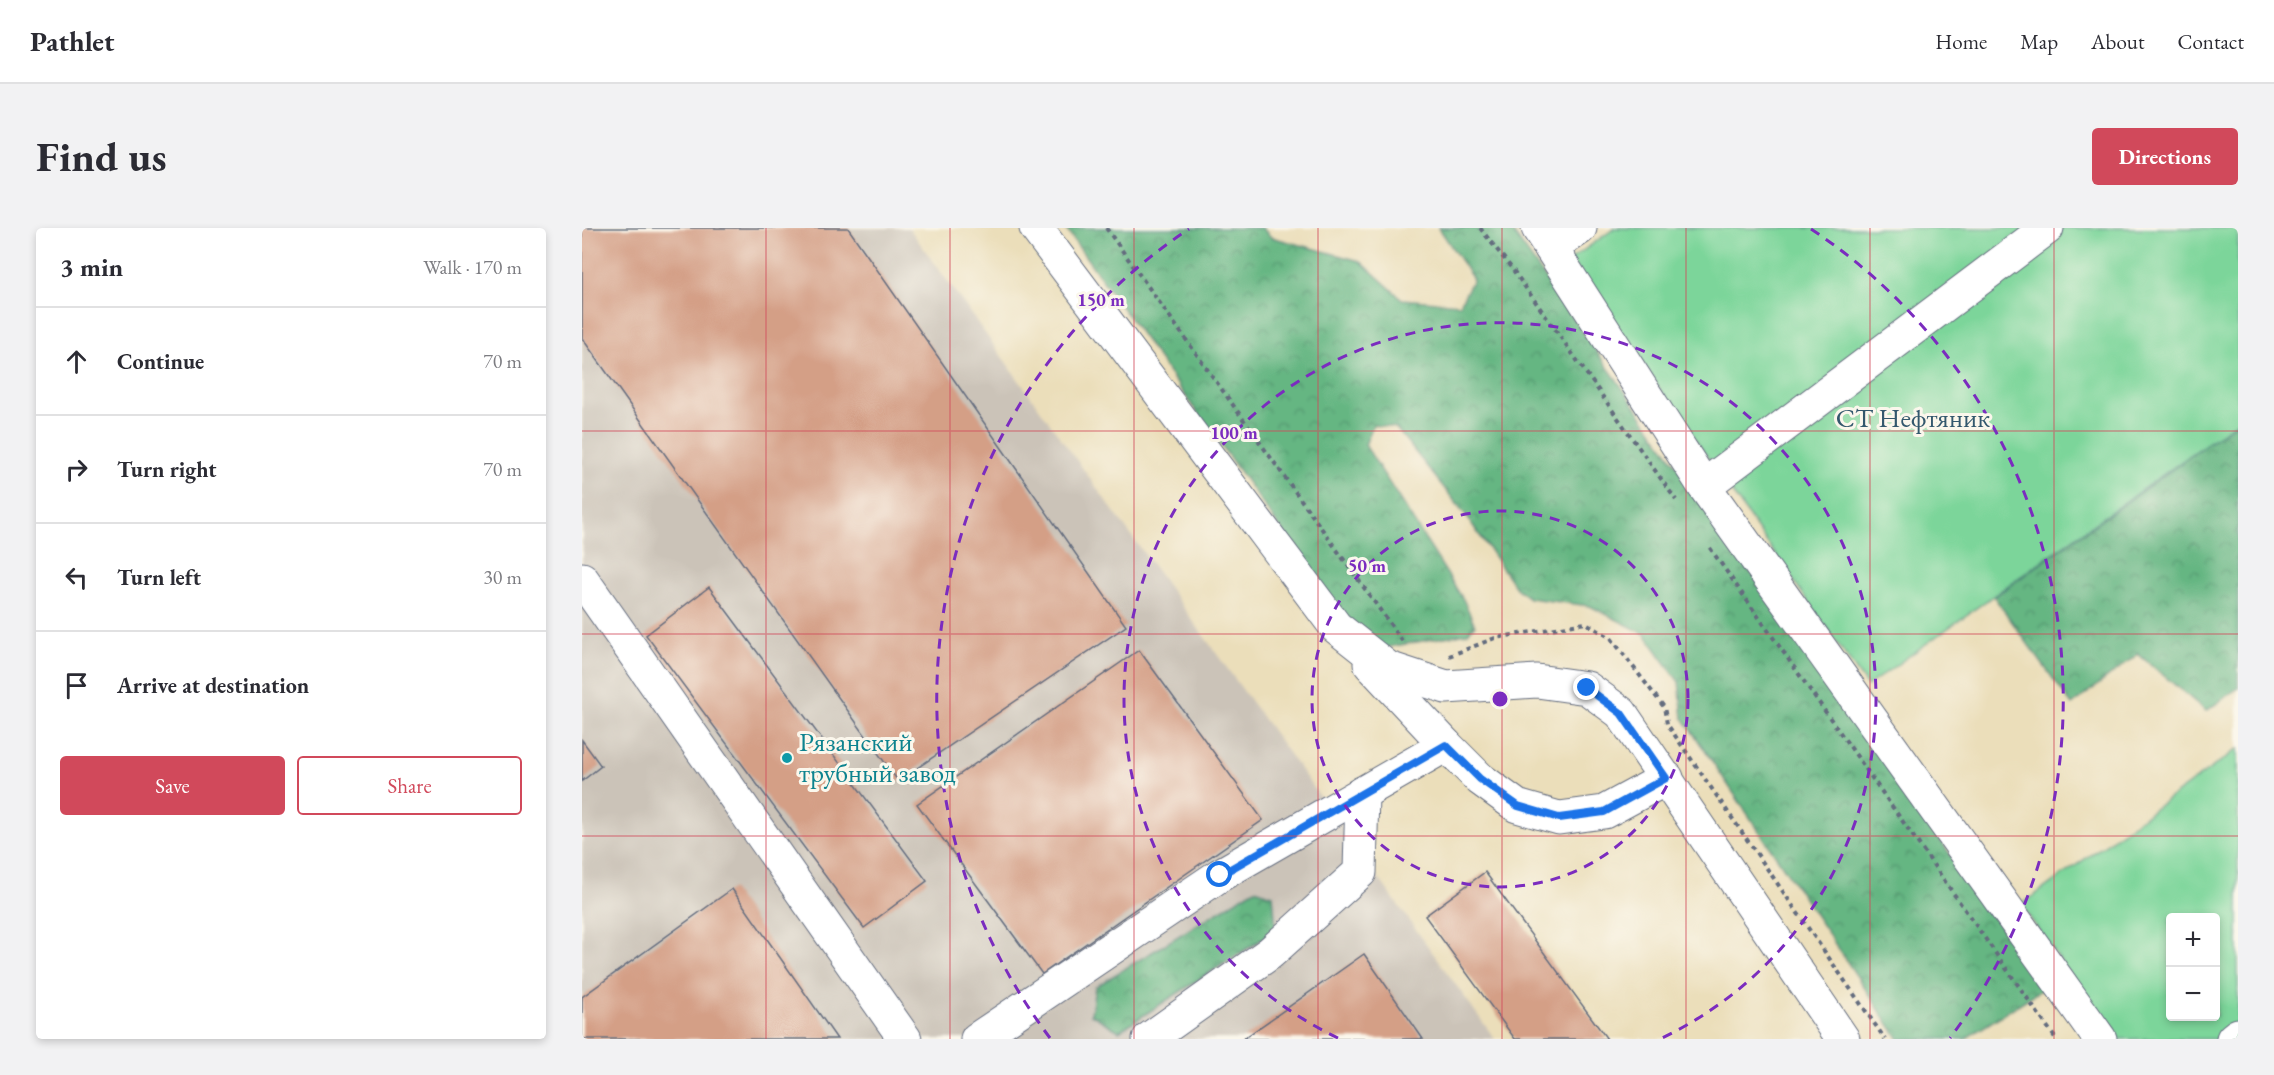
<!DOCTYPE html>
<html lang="en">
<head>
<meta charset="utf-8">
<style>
	body { margin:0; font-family:"EB Garamond",serif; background:#f2f2f3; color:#2b2b33 }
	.controls { position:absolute; right:18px; bottom:18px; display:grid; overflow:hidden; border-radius:6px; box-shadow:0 3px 9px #0003 }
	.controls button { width:54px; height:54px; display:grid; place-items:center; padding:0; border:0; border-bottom:2px solid #e1e1e2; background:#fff; color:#2b2b33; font:30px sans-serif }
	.stop { position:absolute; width:18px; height:18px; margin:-14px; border:4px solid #1a73e8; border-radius:50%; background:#fff }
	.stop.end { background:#1a73e8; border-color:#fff; box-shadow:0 2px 6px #0008 }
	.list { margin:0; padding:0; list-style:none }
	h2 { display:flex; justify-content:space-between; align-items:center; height:78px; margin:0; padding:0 24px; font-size:26px }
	h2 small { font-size:20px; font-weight:400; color:#7c7c81 }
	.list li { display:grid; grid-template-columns:39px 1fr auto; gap:18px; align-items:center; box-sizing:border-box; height:108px; padding:0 24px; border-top:2px solid #e1e1e2 }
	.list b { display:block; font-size:22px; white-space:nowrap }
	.list em { font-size:20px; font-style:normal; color:#7c7c81 }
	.actions { display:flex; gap:12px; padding:18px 24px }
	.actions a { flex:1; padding:14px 0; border:2px solid #d1495b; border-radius:6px; text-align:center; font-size:21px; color:#d1495b }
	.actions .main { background:#d1495b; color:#fff }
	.icon { flex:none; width:33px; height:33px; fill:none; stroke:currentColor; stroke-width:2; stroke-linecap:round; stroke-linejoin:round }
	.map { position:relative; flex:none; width:1656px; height:811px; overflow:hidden; border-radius:6px }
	header { display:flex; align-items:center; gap:36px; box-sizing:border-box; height:84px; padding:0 30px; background:#fff; border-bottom:2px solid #e1e1e2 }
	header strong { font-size:28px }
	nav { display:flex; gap:33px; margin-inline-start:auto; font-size:21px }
	.intro { display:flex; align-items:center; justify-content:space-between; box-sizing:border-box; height:144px; padding:0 36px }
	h1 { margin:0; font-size:42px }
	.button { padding:15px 27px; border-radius:6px; background:#d1495b; color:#fff; font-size:21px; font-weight:700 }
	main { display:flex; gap:36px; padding:0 36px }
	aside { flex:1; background:#fff; border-radius:6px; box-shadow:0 3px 9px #0003 }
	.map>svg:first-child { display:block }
</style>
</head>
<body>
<header>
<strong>Pathlet</strong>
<nav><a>Home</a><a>Map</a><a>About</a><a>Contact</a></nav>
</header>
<div class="intro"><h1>Find us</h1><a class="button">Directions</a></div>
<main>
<aside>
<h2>3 min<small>Walk · 170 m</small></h2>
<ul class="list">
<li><svg class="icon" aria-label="ahead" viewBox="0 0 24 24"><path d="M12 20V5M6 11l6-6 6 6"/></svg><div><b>Continue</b></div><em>70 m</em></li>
<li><svg class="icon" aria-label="right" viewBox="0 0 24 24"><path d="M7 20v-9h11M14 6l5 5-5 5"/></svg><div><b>Turn right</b></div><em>70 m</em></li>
<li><svg class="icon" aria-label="left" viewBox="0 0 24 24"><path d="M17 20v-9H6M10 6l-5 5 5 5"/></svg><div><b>Turn left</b></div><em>30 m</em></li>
<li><svg class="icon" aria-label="arrive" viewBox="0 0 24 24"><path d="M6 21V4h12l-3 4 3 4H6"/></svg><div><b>Arrive at destination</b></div></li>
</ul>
<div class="actions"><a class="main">Save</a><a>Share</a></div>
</aside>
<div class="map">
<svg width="1656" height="811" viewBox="0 0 1656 811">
	<defs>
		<pattern id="forest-crowns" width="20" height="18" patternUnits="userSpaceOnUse" patternTransform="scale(1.5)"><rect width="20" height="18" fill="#65b682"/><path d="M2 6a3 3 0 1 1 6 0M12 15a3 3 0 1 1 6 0" fill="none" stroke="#52946e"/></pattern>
	</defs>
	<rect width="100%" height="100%" fill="#fbf7ec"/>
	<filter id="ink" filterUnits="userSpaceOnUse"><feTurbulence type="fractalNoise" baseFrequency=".0167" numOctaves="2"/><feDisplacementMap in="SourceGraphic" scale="12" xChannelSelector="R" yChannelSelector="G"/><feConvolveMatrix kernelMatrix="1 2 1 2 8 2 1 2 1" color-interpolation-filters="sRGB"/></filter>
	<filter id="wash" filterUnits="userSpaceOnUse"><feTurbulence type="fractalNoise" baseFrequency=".008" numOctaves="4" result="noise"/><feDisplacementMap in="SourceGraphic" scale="24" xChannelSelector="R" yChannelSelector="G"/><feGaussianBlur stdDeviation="1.35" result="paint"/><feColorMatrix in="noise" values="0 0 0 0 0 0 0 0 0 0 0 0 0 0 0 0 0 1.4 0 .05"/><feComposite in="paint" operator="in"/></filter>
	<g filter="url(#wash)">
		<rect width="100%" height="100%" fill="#ebdeba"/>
		<!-- industrial -->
		<path fill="#cbc3b8" d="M0 0H327L913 811H0Z"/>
		<!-- forest -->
		<g fill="url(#forest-crowns)" stroke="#407270" stroke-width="1.5">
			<path d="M483 0H680L689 9 778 33 820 71 878 76 891 51 857 0H928L1462 760 1383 811H1317L1101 490 1097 454 1063 406 1008 378 947 370 934 360 883 286 814 200 791 197 783 217 881 371 893 397 885 405 802 420 769 399Z"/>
			<path d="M1656 194V460L1624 483 1556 426 1490 477 1412 369Z"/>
			<path d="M673 661 691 667 694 702 537 803 509 786 513 759Z"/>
		</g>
		<!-- garden -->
		<g fill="#7cd59a" stroke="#4c827c" stroke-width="1.5" fill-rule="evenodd">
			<path d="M1033 0H1656V193L1285 458 988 32Z"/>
			<path d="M1656 521V811H1533L1439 677ZM1588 690H1634V788H1588Z"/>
		</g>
		<g id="blocks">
			<!-- building -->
			<g fill="#d49f86">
				<path d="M0 0H266L544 398 316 553 0 110Z"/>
				<path d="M127 359 345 653 282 700 64 407Z"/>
				<path d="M557 422 681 592 460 746 335 576Z"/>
				<path d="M0 512 19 538 0 553Z"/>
				<path d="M903 644 1025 811H933L843 688Z"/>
				<path d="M150 661 255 811H0V769Z"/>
				<path d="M782 726 841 811H661Z"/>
			</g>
		</g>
	</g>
	<g filter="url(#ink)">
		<use href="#blocks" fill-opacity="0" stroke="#646c7e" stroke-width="1.5"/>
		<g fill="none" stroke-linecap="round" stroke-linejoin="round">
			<!-- minor casing -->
			<g stroke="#646c7e" stroke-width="35">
				<g id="minor">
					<path d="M454 0 754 399 806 440 864 459 955 453 1005 460 1039 485 1261 811"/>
					<path d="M956 0 1122 258"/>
					<path d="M1465 0 1122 258 1518 811"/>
					<path d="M969 20 998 0"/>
					<path d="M0 351 323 811"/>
					<path d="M788 436 864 517 898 551 935 578 977 590 1022 584 1085 550"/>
					<path d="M395 811 638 647 864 517"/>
					<path d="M567 811 688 725 778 644 780 565"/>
					<path d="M1651 811 1656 807"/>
				</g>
			</g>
			<!-- path -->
			<g stroke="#646c7e" stroke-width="4" stroke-dasharray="4.5 4.5" stroke-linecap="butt">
				<path d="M524 0 821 414"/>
				<path d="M898 0 931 42 1094 272"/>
				<path d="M1128 320 1474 811"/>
				<path d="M867 428 913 410 1004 395 1029 410 1082 479 1085 496 1303 811"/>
			</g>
			<!-- minor -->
			<use href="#minor" stroke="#fff" stroke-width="33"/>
		</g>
	</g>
	<g fill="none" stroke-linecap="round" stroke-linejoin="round" filter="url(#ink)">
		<!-- route -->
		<path stroke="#1a73e8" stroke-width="8" d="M638 647 864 517 898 551 936 578 977 590 1022 584 1084 550 1039 485 1005 460"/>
	</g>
	<!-- grid -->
	<path fill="none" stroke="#d1495b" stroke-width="1.5" stroke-opacity="0.55" d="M184 0V811M368 0V811M552 0V811M736 0V811M920 0V811M1104 0V811M1288 0V811M1472 0V811M0 203H1656M0 406H1656M0 608H1656"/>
	<!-- distance rings -->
	<g fill="none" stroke="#7b2cbf" stroke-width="3" stroke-dasharray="10 8">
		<circle cx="918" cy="471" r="188"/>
		<path d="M756 810A376 376 0 1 1 1080 810"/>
		<path d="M468 810A564 564 0 0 1 607 1M1229 1A564 564 0 0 1 1368 810"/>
	</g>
	<!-- markers -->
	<circle fill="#0f9aa8" stroke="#fbf7ec" stroke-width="2" cx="205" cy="530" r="6"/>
	<g text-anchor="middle" stroke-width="6" stroke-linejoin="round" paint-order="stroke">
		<!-- park labels -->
		<g font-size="27" fill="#33586d" stroke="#fbf7ec">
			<text x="1331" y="199">СТ Нефтяник</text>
		</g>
		<!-- culture labels -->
		<g font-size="27" fill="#0d838f" stroke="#fbf7ec" text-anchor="start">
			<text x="217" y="523">Рязанский<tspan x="217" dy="31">трубный завод</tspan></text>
		</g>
	</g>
	<circle cx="918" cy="471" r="9" fill="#7b2cbf" stroke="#fbf7ec" stroke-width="3"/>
	<g font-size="18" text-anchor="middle" font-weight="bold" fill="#7b2cbf" stroke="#fbf7ec" stroke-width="6" stroke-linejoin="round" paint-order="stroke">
		<text x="519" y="78">150 m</text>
		<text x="652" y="211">100 m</text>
		<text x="785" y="344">50 m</text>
	</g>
</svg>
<div class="controls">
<button>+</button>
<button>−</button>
</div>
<div class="stop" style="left:638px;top:647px"></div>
<div class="stop end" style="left:1005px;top:460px"></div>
</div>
</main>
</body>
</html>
